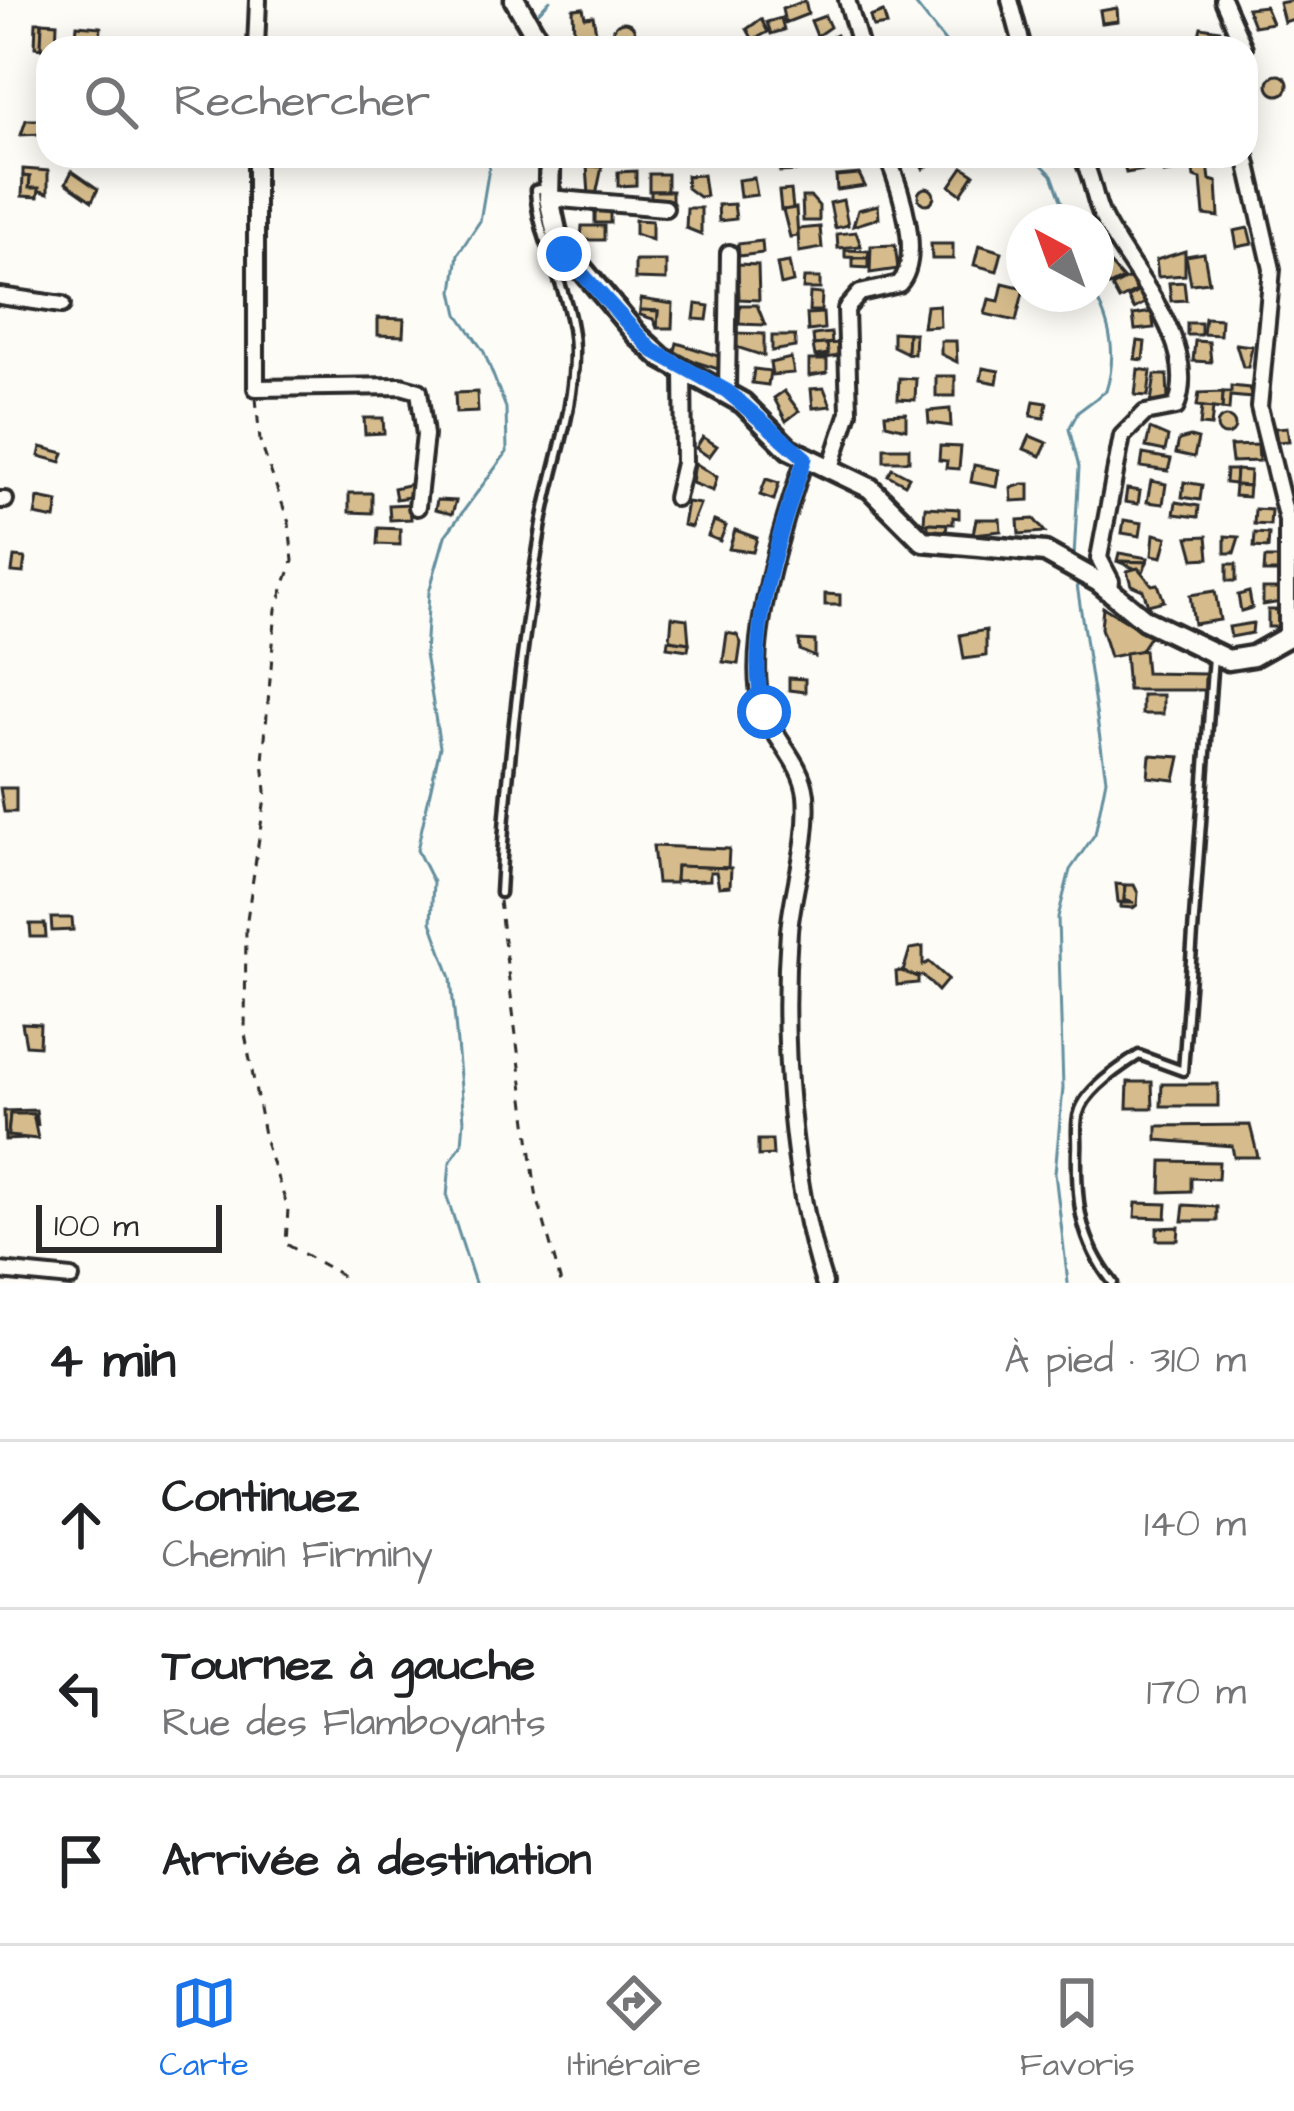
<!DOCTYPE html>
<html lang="fr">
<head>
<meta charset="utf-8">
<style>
	body { margin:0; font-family:"Architects Daughter",sans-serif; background:#f6f6f6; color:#202124 }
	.compass { position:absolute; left:1006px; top:204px; width:108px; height:108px; border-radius:50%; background:#fff; box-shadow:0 6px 30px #0003; rotate:319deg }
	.scale { position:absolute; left:36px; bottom:30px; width:186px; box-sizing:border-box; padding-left:12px; border:6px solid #2b2b2b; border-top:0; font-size:33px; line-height:42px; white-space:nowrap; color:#2b2b2b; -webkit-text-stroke:9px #fdfcf7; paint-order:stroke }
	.stop { position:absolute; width:36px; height:36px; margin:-27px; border:9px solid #1a73e8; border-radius:50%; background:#fff }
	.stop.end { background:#1a73e8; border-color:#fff; box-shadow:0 3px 12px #0008 }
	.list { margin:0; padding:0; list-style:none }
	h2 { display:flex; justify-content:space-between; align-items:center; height:156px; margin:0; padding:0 48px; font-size:51px }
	h2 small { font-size:39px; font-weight:400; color:#757577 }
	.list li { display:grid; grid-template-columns:78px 1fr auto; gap:36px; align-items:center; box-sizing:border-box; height:168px; padding:0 48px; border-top:3px solid #e0e0e0 }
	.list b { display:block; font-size:45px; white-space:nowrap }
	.list p { margin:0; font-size:39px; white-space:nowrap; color:#757577 }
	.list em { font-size:39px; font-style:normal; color:#757577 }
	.icon { flex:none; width:66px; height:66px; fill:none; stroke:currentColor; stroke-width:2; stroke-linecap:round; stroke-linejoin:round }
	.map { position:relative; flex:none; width:1294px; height:1283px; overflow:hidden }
	.search { position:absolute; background:#fff; box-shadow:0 6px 30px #0003; left:36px; right:36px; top:36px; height:132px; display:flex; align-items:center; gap:30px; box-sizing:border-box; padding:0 42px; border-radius:36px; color:#757577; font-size:45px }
	.sheet { height:660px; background:#fff }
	nav { display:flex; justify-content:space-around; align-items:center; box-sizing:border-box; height:168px; border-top:3px solid #e0e0e0; background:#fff; font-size:33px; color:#757577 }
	nav a { display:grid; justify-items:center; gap:6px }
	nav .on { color:#1a73e8 }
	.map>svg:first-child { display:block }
</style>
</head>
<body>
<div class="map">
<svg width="1294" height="1283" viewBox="0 0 1294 1283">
	<rect width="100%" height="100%" fill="#fdfcf7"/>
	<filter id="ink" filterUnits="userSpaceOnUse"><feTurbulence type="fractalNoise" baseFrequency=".00833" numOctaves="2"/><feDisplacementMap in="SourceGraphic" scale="24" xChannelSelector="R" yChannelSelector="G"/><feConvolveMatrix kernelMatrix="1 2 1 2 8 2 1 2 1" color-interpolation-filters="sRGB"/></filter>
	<g filter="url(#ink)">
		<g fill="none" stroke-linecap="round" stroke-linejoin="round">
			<!-- stream -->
			<g stroke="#648f9e" stroke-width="3">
				<path d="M912 0 950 48"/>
				<path d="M535 16 550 0"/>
				<path d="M507 48 512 33"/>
				<path d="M1033 156 1052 175 1069 222"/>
				<path d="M1074 557 1079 467 1069 429 1078 412 1106 391C1117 357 1111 324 1094 294"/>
				<path d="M475 1283 447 1197 450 1162 462 1144 464 1120 451 978 431 922 433 882 417 850 440 747 425 654 429 592 445 536 507 452 506 408 484 352 458 314 453 291 458 254 480 221 491 156"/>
				<path d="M1068 1283 1055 1173 1063 1088 1058 917 1070 870 1095 834 1106 779 1076 578"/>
			</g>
		</g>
		<!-- building -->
		<g fill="#d6bc8c" stroke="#2b2b2b" stroke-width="3">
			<path d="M1294 0V19L1284 22 1279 3Z"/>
			<path d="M805 1 808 14 785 23 782 9Z"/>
			<path d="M1265 6 1272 23 1254 26 1247 8Z"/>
			<path d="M583 8 585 17 593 16 596 32 574 35 573 9Z"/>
			<path d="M1117 8 1118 21 1102 23 1100 11Z"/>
			<path d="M883 12 887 25 873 27 870 17Z"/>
			<path d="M825 16 830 27 817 36 811 21Z"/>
			<path d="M781 18 784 30 771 34 767 22Z"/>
			<path d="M761 19 768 32 753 40 747 29Z"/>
			<path d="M36 22H42L41 48 35 47Z"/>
			<path d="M42 22 57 23 56 48H41Z"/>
			<circle cx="624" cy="33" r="11"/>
			<path d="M77 25 101 27 100 42 82 41V47H75Z"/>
			<path d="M1201 27 1220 30 1223 48H1196Z"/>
			<path d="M836 35 844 48H822L820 43Z"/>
			<path d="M686 40 688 48H663L662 45Z"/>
			<circle cx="1278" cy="85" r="10"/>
			<path d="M43 115H48V140L42 134 21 135 26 120H43Z"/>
			<path d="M779 156H794L796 171 780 172Z"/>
			<path d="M915 156H935L938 160 923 169Z"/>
			<path d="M1122 156H1144V170L1126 173Z"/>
			<path d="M1158 156H1175L1177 171 1164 173Z"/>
			<path d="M1191 156 1207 157 1210 180 1217 182 1219 217 1204 215 1201 179 1194 177Z"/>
			<path d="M587 166 602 167 596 195H589Z"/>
			<path d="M963 167 974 174 961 194 950 186Z"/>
			<path d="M23 169 48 171V193L29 188 30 177 23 176Z"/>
			<path d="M72 171 98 189 92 201 66 183Z"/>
			<path d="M636 171V185L618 186V172Z"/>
			<rect x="649" y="174" width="18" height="17"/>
			<path d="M859 174 865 186 837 190 836 176Z"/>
			<path d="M703 175 706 196 699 197 687 188 686 176Z"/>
			<path d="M23 176 30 177 29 188H39L38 197 22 196Z"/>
			<path d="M754 178 757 195 740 197 738 180Z"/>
			<circle cx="926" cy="196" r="8"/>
			<path d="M791 190 793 209 781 210 779 191Z"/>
			<rect x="651" y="191" width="21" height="13"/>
			<path d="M802 197H811L819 206V221H803Z"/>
			<path d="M843 200 848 225 835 228 830 203Z"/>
			<path d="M734 204 736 219 719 221 718 205Z"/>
			<path d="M878 205 879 218 853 226 858 210Z"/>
			<path d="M687 208H701V234L686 228Z"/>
			<path d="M796 208 798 236 790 237 783 210Z"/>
			<rect x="595" y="211" width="15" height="12"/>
			<path d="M635 220 652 221V240L635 234Z"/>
			<path d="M582 226H604V240H581Z"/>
			<path d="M820 227 822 248 799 252 798 229Z"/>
			<path d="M1248 228 1252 244 1237 247 1234 231Z"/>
			<path d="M856 232 861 246 838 248 837 234Z"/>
			<path d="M762 241 763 253 739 256 738 244Z"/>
			<path d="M931 244H953V259H932Z"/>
			<path d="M895 245 898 269 870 273 871 246Z"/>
			<path d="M979 245 1002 252 997 271 974 265Z"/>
			<path d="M845 250 869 251 868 258 845 257Z"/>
			<path d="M1185 251V275L1158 277 1156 260Z"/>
			<path d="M1204 253 1209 282 1191 284 1186 256Z"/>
			<path d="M853 258H868V268L853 267Z"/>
			<path d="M635 261H666V280L635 279Z"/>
			<path d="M1107 261 1123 279 1109 286 1098 265Z"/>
			<path d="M789 262 793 282 781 285 777 264Z"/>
			<path d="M738 264 758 265 759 300 739 299Z"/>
			<path d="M804 278H820V289H803Z"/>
			<path d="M1127 279 1135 280 1136 291 1119 300 1112 287Z"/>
			<path d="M1184 282 1186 300 1171 301 1169 283Z"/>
			<path d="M1003 283 1024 288 1016 321 985 314 989 299 999 301Z"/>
			<path d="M1139 291 1145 303 1134 309 1128 298Z"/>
			<path d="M810 293 822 294 821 311H809Z"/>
			<path d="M641 299 673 304 672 328H657L658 311 640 310Z"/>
			<path d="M696 304 709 306 707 320 694 319Z"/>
			<path d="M740 305H757L765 325 739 324Z"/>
			<path d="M939 305 940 326 923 327 926 306Z"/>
			<path d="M640 310 658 311 657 328 653 319 640 315Z"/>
			<path d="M1152 312 1154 328 1135 330 1133 315Z"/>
			<path d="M823 313 824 329 808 331 807 314Z"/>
			<path d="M378 318 404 319 403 336 378 335Z"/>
			<path d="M1205 318 1221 319 1220 335 1203 334Z"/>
			<rect x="1187" y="323" width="14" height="12"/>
			<path d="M893 332 908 333 907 353 893 346Z"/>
			<path d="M733 333 764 334V356L733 346Z"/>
			<path d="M831 333 832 343 814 345 813 335Z"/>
			<path d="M908 333H915L914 354 907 353Z"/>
			<path d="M772 336H795V347L772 351Z"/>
			<path d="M941 341H956L957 362 941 354Z"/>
			<path d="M1138 341 1145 342 1143 360 1135 359Z"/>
			<path d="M1195 341 1209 342 1211 362 1193 361Z"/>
			<path d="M677 343 721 357 718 369 674 355Z"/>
			<path d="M839 343 840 356 815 359 828 354 827 344Z"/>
			<path d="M827 344 828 354 815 356 813 345Z"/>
			<path d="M1236 344 1252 346 1248 367H1243Z"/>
			<path d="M791 358 794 373 772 375 770 363Z"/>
			<path d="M809 360H827V373L809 376Z"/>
			<path d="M983 368 999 371 997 383 981 380Z"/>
			<path d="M754 369 770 371 768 385 752 383Z"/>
			<path d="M1138 369 1151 371 1148 396 1135 395Z"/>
			<path d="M1155 375H1167L1168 401 1151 402Z"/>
			<rect x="936" y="376" width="19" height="20"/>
			<path d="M899 378 916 379 915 400 898 399Z"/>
			<path d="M1231 386 1249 388 1252 398 1230 396 1229 410 1222 409 1223 392H1231Z"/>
			<path d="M824 388 831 406 813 408 811 389Z"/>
			<path d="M784 391 799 411 786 421 774 398Z"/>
			<path d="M477 392 478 412 456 413 455 393Z"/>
			<path d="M1223 392 1222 409 1197 406 1199 393Z"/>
			<path d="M1034 401 1047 403 1044 418 1031 416Z"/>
			<path d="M1202 407 1213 408 1211 426 1200 425Z"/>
			<path d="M950 409 951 426 929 423 928 411Z"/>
			<path d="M906 413V429L886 424 885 414Z"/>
			<circle cx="1226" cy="426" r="9"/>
			<path d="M364 418H383L384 433 365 434Z"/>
			<path d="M1287 427 1289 441 1277 442 1275 428Z"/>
			<path d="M1150 429 1168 437 1165 451 1146 447Z"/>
			<path d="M1030 436 1047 443 1041 456 1024 449Z"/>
			<path d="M703 437 717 446 709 457 696 448Z"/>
			<path d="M1190 437 1198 439 1194 457 1176 453 1179 440Z"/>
			<path d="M1258 445 1259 461 1232 462 1230 446Z"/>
			<path d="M940 446 961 447 959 469 946 468 947 461 939 460Z"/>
			<path d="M41 447 64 453 61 462 39 456Z"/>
			<rect x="884" y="448" width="25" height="13"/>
			<path d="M1143 454 1171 459 1168 471 1141 467Z"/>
			<path d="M695 463 717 477 713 491 692 483Z"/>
			<path d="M974 465 999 470 996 487 971 482Z"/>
			<path d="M892 468 909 477 905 484 888 475Z"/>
			<path d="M1226 470H1236L1235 484 1225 483Z"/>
			<path d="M1236 470 1250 471 1249 486 1235 485Z"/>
			<path d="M766 479 779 483 774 500 760 495Z"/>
			<path d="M1151 481 1166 484 1163 504 1147 502Z"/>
			<path d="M1184 482 1202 485 1200 500 1182 497Z"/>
			<path d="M412 484 415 496 396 499 394 488Z"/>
			<path d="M1023 484H1029V500L1012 501 1011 488Z"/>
			<path d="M1235 485 1249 486 1248 497 1234 496Z"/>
			<path d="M1127 489 1140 491 1138 504 1125 502Z"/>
			<path d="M349 493H372V513L349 512Z"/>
			<path d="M38 498 58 502 55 519 35 515Z"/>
			<path d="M437 500 456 501 452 514 435 510Z"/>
			<path d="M687 502 700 504 691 527 683 525Z"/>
			<path d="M1176 502 1199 506 1198 517 1174 514Z"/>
			<path d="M410 504 411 519 390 520 389 505Z"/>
			<path d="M925 507 959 509V518L953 517V524L924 523Z"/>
			<path d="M1255 509 1271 510 1270 525 1254 524Z"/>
			<path d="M976 519H1000L1001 531 973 534Z"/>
			<path d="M1034 519 1045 532 1019 534 1018 520Z"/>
			<path d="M1124 520 1142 523 1140 536 1122 533Z"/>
			<path d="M714 521 726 526 720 541 708 536Z"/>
			<path d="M928 523 947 524 946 531 928 530Z"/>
			<path d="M378 528 400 529V545L377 544Z"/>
			<path d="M735 530 757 538 753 552 729 549Z"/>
			<path d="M1255 533 1269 534 1268 548 1254 547Z"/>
			<path d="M1154 534 1167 537 1162 557 1152 555Z"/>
			<path d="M1207 536 1209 558 1194 559 1188 537Z"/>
			<path d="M1225 536 1239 537 1234 553H1225Z"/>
			<path d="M1119 553 1148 558 1147 562 1117 561Z"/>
			<path d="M14 557 25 558 23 573 12 572Z"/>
			<path d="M1265 558H1279L1278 572H1264Z"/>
			<path d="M1117 561 1147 562 1143 572Z"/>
			<rect x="1227" y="564" width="9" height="17"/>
			<path d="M1138 568 1152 585 1158 584 1164 601 1148 605 1143 590 1131 585 1127 571Z"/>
			<path d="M1263 589H1281V602L1263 605Z"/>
			<path d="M1215 591 1220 620 1194 624 1190 595Z"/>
			<path d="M1249 592 1252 608 1241 611 1238 595Z"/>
			<path d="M825 594 840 595V605H825Z"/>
			<path d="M1103 607 1150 636 1140 651 1110 657 1101 628Z"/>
			<rect x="1268" y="610" width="13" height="17"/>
			<path d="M672 617 687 619 689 643 670 640Z"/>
			<path d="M1253 623 1252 633 1231 637 1229 627Z"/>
			<path d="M986 630V656L964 659 960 635Z"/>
			<path d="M727 633 737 635 741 643 738 664 723 662Z"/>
			<path d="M668 640 689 643 688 650 667 647Z"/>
			<path d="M799 640 815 641V657L800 650Z"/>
			<path d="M1144 650 1146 673 1205 674V690H1128L1125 653Z"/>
			<path d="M789 678 805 679V692L789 690Z"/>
			<rect x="1142" y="695" width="21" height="19"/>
			<path d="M1150 755 1180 757 1175 780 1148 777Z"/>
			<path d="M0 788H16V812H4Z"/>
			<path d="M653 846 729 849 728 868 676 866 675 883H657Z"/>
			<path d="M676 866 731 868 730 886 719 887 716 872H710V880L675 881Z"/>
			<path d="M1116 884 1125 885 1124 900 1134 903 1118 902Z"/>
			<path d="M1125 885H1134L1138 893 1137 905 1133 908 1121 907V903H1134L1124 900Z"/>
			<path d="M51 918H72L73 930 52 931Z"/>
			<path d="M30 924H45L46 937H31Z"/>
			<path d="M923 947V965L929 962 948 979 938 991 923 976 902 975 910 949Z"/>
			<path d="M901 971 918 977V983L897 985 896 972Z"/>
			<path d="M22 1023 40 1024 39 1046 26 1045Z"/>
			<path d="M1128 1082H1152L1153 1108H1127Z"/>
			<path d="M1162 1084H1218V1106H1161Z"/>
			<path d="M36 1110 38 1126 33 1114H10L8 1136 26 1135V1139L5 1140 4 1111Z"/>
			<path d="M10 1114H33L38 1139 8 1136Z"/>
			<path d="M1250 1125 1258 1157H1234L1232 1146 1157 1140V1126Z"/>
			<path d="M758 1140H772L773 1155 758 1156Z"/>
			<path d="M1162 1161 1219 1162 1218 1179 1191 1178V1191L1161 1192Z"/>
			<path d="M1136 1203 1167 1204 1166 1218 1135 1217Z"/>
			<path d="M1184 1205 1217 1207V1221H1182Z"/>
			<path d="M1179 1227 1178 1240H1157V1228Z"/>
		</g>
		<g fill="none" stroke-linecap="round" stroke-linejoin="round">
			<!-- service casing -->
			<g stroke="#2b2b2b" stroke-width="15">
				<g id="service">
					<path d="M500 893C506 770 521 650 541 529 551 468 575 413 574 349 573 294 538 245 535 190L547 187"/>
					<path d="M1113 1283C1080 1241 1076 1203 1077 1151 1078 1139 1075 1123 1079 1113 1085 1090 1120 1067 1139 1055L1183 1071 1213 656"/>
				</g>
			</g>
			<!-- minor casing -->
			<g stroke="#2b2b2b" stroke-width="22">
				<g id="minor">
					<path d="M847 0 861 48"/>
					<path d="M1010 0 1023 48"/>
					<path d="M1223 0 1244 48"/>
					<path d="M256 48 258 0"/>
					<path d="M256 156V388L401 386 419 391 425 435 417 507"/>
					<path d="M1081 156C1093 175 1093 198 1103 218 1130 273 1201 341 1176 407L1145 413 1122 436 1099 558 1111 581 1110 590"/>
					<path d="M1246 156 1272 269 1259 407 1287 520V638"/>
					<path d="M549 198 665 208"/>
					<path d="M0 296 62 305"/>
					<path d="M727 391 729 253"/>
					<path d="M805 458C785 517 743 647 762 706 772 738 802 761 806 795 810 840 793 887 789 931 781 1038 791 1182 824 1283"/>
					<path d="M831 467 849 412 846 309 860 293 899 284C924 257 900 187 887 156"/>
					<path d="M676 498 684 463 683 369"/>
					<path d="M0 500H5"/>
					<path d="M0 1271 71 1278"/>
				</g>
			</g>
			<!-- secondary casing -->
			<g stroke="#2b2b2b" stroke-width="27">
				<g id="secondary">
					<path d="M515 0 543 48"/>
					<path d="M550 156 549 198 558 240 637 335 662 358 743 403 789 449 870 488 923 541 1045 552 1099 582 1145 620 1228 660 1253 656 1294 633"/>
				</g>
			</g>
			<!-- path -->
			<g stroke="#2b2b2b" stroke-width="3" stroke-dasharray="9 9" stroke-linecap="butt">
				<path d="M256 398 260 441 289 523 293 561 276 609 263 761 266 791 246 926 245 1034 266 1145 288 1208 286 1244 340 1274 344 1283"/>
				<path d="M499 901 536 1193 561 1283"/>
			</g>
			<!-- service -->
			<use href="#service" stroke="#fdfcf7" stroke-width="6"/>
			<!-- minor -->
			<use href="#minor" stroke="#fdfcf7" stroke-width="14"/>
			<!-- secondary -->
			<use href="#secondary" stroke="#fdfcf7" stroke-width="18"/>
		</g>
	</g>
	<g fill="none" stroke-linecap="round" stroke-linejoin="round" filter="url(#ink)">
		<!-- route -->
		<path stroke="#1a73e8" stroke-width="15" d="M564 254 652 350 727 391 805 458C781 528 743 639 764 712"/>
	</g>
</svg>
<svg class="compass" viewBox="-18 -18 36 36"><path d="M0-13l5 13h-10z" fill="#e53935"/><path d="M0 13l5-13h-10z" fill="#757577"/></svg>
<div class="scale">100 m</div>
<div class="stop" style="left:764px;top:712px"></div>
<div class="stop end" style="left:564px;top:254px"></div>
<div class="search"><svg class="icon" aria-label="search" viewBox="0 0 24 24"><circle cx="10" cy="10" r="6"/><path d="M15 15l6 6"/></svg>Rechercher</div>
</div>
<section class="sheet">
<h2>4 min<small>À pied · 310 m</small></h2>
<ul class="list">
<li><svg class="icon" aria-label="ahead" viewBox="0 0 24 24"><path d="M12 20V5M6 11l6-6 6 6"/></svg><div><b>Continuez</b><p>Chemin Firminy</p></div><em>140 m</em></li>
<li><svg class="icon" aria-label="left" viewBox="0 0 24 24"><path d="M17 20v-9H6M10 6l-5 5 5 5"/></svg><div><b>Tournez à gauche</b><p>Rue des Flamboyants</p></div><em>170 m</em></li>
<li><svg class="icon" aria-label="arrive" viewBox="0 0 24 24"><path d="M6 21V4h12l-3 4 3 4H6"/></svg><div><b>Arrivée à destination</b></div></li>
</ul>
</section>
<nav>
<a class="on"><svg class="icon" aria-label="map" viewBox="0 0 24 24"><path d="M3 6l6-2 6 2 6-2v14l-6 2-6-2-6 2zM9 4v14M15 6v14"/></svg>Carte</a>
<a><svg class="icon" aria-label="directions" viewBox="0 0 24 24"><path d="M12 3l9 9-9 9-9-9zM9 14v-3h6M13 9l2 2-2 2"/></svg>Itinéraire</a>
<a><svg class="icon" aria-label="saved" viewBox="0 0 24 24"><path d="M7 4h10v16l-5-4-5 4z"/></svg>Favoris</a>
</nav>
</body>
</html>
